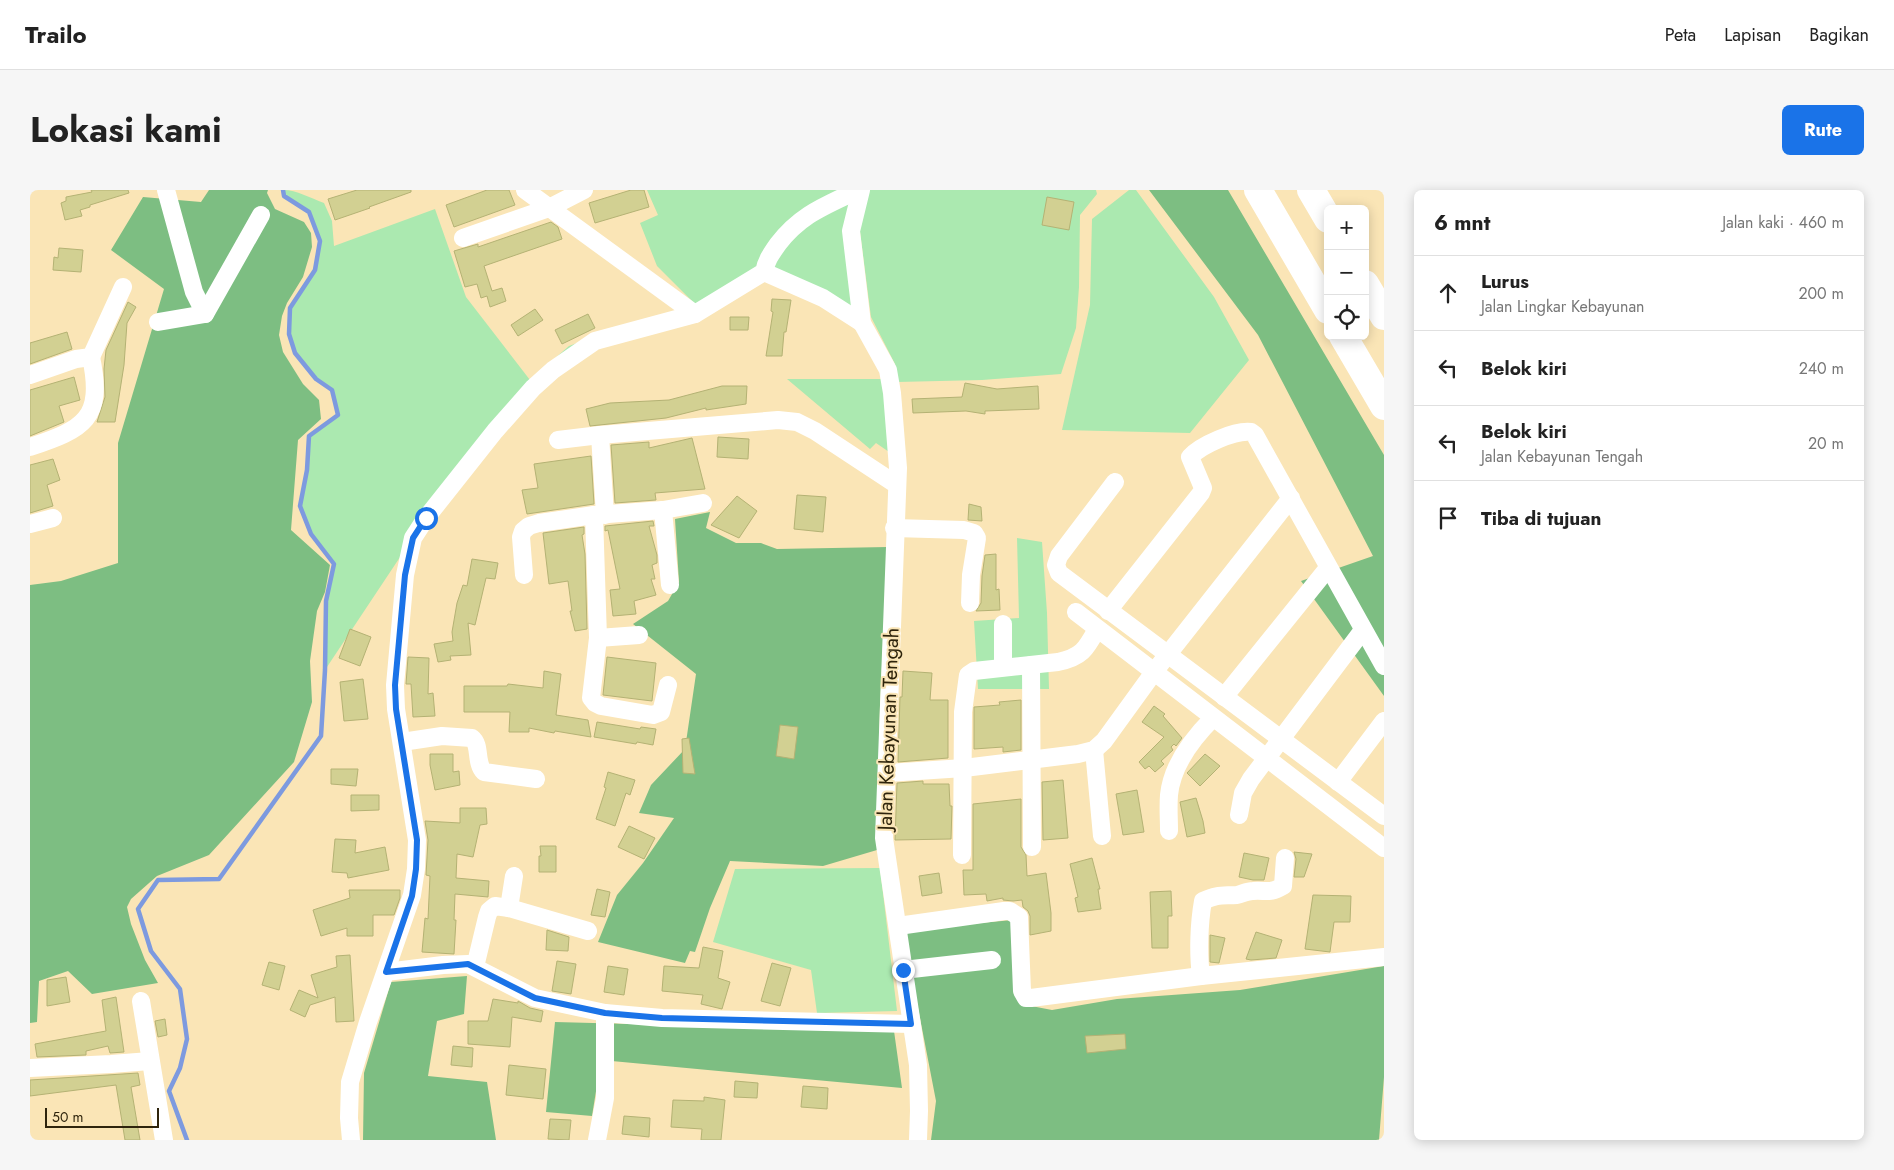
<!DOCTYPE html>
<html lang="id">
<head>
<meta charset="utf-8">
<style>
	body { margin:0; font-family:Jost,sans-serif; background:#f6f6f6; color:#222 }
	.controls { position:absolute; right:15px; top:15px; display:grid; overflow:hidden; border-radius:8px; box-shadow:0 2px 12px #0003 }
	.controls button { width:45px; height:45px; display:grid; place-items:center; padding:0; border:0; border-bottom:1px solid #e0e0e0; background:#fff; color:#222; font:25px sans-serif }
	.scale { position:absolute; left:15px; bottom:12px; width:114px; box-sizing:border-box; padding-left:5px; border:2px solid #2e240c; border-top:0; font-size:14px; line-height:18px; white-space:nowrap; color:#2e240c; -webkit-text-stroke:4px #fae5b6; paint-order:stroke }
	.stop { position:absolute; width:15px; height:15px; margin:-11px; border:4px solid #1a73e8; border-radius:50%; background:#fff }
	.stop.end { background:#1a73e8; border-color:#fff; box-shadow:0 1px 5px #0008 }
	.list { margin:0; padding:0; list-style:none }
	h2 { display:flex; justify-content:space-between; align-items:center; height:65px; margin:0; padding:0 20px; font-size:21px }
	h2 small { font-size:16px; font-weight:400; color:#767676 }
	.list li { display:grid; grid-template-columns:32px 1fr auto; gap:15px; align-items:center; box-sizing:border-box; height:75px; padding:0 20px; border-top:1px solid #e0e0e0 }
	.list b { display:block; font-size:19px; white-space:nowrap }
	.list p { margin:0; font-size:16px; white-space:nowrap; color:#767676 }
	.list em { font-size:16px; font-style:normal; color:#767676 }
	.icon { flex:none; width:28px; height:28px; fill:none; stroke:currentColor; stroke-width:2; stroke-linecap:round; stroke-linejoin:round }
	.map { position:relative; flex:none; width:1354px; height:950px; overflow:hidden; border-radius:8px }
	header { display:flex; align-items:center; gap:30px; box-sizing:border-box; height:70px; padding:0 25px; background:#fff; border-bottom:1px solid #e0e0e0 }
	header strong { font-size:24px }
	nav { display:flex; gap:28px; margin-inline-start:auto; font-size:18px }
	.intro { display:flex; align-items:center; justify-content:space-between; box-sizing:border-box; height:120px; padding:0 30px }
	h1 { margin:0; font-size:35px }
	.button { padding:12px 22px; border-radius:8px; background:#1a73e8; color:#fff; font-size:18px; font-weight:700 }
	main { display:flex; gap:30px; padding:0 30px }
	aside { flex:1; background:#fff; border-radius:8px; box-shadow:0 2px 12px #0003 }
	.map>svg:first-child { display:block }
</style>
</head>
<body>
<header>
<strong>Trailo</strong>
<nav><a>Peta</a><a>Lapisan</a><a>Bagikan</a></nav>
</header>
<div class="intro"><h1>Lokasi kami</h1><a class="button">Rute</a></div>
<main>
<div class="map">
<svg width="1354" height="950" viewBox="0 0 1354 950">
	<rect width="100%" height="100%" fill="#fae5b6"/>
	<!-- green -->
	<g fill="#abe9b0">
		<path d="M253 0C267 0 280 8 294 13L302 31 304 56 405 19 436 107 500 190 539 156 566 146 667 116 627 76 610 33 628 25 617 0H831L821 41 832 133 793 108 734 82 665 124 565 151 523 180 503 198 465 241 396 328 295 480 296 411 304 374 281 344 270 316 277 280 279 246 308 225 302 200 286 189 265 163 259 144 260 118 285 80 290 51 279 22 254 6Z"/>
		<path d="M839 0H1066L1067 4 1050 25 1049 97 1046 138 1031 184 952 190 867 192 865 174 841 127 829 34Z"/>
		<path d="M1099 0H1106L1184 107 1219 170 1160 243 1032 240 1060 115 1062 29Z"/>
		<path d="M757 189H854L862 264 846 253 840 259Z"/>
		<path d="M987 348 1012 352 1017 423 1019 499H948L944 431 989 428Z"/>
		<path d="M850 678 867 821 787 823 781 780 683 752 705 679Z"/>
	</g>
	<!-- forest -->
	<g fill="#7dbe82">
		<path d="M179 0H238L237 3 245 19 274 32 281 43 282 57 273 87 257 113 252 126 249 145 253 162 273 194 289 210 291 229 268 250 261 340 300 375 295 402 287 421 280 471 282 512 264 572 179 665 127 686 101 709 97 717 101 734 115 770 128 793 62 804 38 781 9 791 7 832 0 833V395L31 391 88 373V253L134 99 81 60 113 7 171 12Z"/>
		<path d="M1119 0H1198L1354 265V506L1271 391 1343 366 1228 145Z"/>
		<path d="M680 322 676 338 706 353H731L747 359 858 357 850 514 847 660 793 676 700 671 680 718 665 762 660 761 655 773 568 752 587 705 613 673 644 628 609 623 621 595 655 559 666 484 603 434 638 411 649 392 645 329Z"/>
		<path d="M983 730 991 814 1022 820 1087 809 1210 800 1354 776V887L1349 950H901L906 911 873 740Z"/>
		<path d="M437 786 434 824 407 831 398 886 457 892 466 950H333L334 883 361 792Z"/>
		<path d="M525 832 864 841 872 898 571 870 562 926 516 922Z"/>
	</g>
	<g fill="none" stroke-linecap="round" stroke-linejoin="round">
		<!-- stream -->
		<path stroke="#7d9adf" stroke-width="4.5" d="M157 950 139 901 150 878 157 849 150 799 121 761 108 719 128 690 189 689 291 546 295 480 296 411 304 374 281 344 270 316 277 280 279 246 308 225 302 200 286 189 265 163 259 144 260 118 285 80 290 51 279 22 254 6 253 0"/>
	</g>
	<!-- building -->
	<g fill="#d2d092" stroke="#b4b274">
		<path d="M61 0H98L99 3 60 15V17L50 20 52 26 35 30 31 13 36 11V7L62 2Z"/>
		<path d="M327 0H381V2L339 17 340 18 305 30 298 9Z"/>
		<path d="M457 0H479L485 15 424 37 416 15Z"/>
		<path d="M601 0H614L619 17 565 33 559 13Z"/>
		<path d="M1017 7 1044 12 1039 40 1012 35Z"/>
		<path d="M521 32 528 37 532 49 454 76 462 101 472 98 476 111 460 117 457 106 451 108 447 94 435 97 424 61 448 54V57Z"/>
		<path d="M29 58 53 60 51 82 23 80 24 67 28 68Z"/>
		<path d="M742 109 761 110 756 142H754L752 166H736L743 122 741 121Z"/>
		<path d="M98 112 106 117 97 133 94 175 85 232H67L75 207 74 179 76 160Z"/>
		<path d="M505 119 513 130 488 146 481 135Z"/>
		<path d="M558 124 565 138 532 154 525 140Z"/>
		<path d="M700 127H719L718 140H700Z"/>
		<path d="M37 142 42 159 0 174V153Z"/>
		<path d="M44 187 50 210 29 216 34 232 0 246V200Z"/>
		<path d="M935 193 967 199 1008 196 1009 219 955 221V224L936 221 883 223 882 209 932 207Z"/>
		<path d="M692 196H717L716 214 676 220V218L636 228 560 236 556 219 580 213 639 210Z"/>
		<path d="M688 247 719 249 718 269 687 267Z"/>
		<path d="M662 248 675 299 625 303 626 310 585 313 581 255 619 252V258Z"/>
		<path d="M561 266 564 314 497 324 492 300 508 298 504 274Z"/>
		<path d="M23 269 30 290 17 295 23 316 0 323V275Z"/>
		<path d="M767 305 796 307 793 342 764 339Z"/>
		<path d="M707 306 727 321 709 348 681 335Z"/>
		<path d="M939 314 951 317 952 331 938 330Z"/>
		<path d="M623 331 624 336H619L627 365V373L622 375 625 389H621L626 405 604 411 606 424 583 426 580 400 590 399 578 340 575 341V336Z"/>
		<path d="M554 337V344L552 345 555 364 557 439 545 441 540 421H542L538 391 519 394 513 343Z"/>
		<path d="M966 364V400L969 399 970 420 946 421 951 413 952 386 955 365Z"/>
		<path d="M442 369 468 373 465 389 456 388 445 435 438 433 441 465 420 466 421 470 408 472 404 454 423 451 422 442 427 413 433 395 437 396Z"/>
		<path d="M320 439 341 447 330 476 309 468Z"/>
		<path d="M378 467 399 468 398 504 403 503 405 526 383 527 381 494H376Z"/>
		<path d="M577 467 626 473 622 511 573 505Z"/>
		<path d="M514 481 531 484 526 525 558 530 561 547 525 541 524 543 499 538V542H479L480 522H434V496H477L478 494 513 498Z"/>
		<path d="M873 481 902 483 900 510H918V568L868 572 870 507H872Z"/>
		<path d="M333 489 338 529 314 531 310 492Z"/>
		<path d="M991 510V560L973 562V557L944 559V517L970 515 969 512Z"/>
		<path d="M1124 516 1135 524 1133 526 1152 548 1146 556 1144 554 1141 557 1143 560 1131 571 1134 574 1125 582 1119 576 1115 579 1109 572 1134 547 1112 532Z"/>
		<path d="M567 532 610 539 611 537 626 539 623 555 607 552 606 554 564 547Z"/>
		<path d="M750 535 768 537 764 569 746 566Z"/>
		<path d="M659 548 665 584 653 583 652 549Z"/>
		<path d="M400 564H423V582L429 581 430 595 405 600 400 575Z"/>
		<path d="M1175 564 1190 576 1170 596 1157 583Z"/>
		<path d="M301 579H328L326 596 301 594Z"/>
		<path d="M578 582 605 590 600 605 596 603 585 636 566 629 576 598 574 597Z"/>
		<path d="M1033 590 1038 648 1013 650 1012 592Z"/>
		<path d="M893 591V594H919L920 616H922L921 649 865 650 867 593Z"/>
		<path d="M1107 600 1114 642 1093 645 1086 604Z"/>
		<path d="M321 605H349V620L321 621Z"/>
		<path d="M1166 608 1173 631 1175 643 1157 647 1150 612Z"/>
		<path d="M991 609V657L996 665 997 686 1016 683 1021 723V741L1000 745V726L998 721 993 717 992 710 983 711 973 710V708L957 711 956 704 934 705 933 680H943V614Z"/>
		<path d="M430 618H456L457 634 450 635 443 667 427 664 426 688 459 691 458 707 425 704 424 730H426L424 764 392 762 395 728 398 729 400 686 396 685 398 650 395 631 430 633Z"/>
		<path d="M599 636 625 648 614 669 588 657Z"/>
		<path d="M305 649 326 650 325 663 355 657 359 680 318 688 317 683 302 682Z"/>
		<path d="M510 656H526V682H509V666H511Z"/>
		<path d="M1264 662 1282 664 1274 687H1264L1266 669Z"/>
		<path d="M1214 663 1239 668 1234 690H1223L1209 687Z"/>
		<path d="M1062 668 1070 699H1068L1071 719 1048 722 1045 708 1048 707 1040 674Z"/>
		<path d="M909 683 912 703 892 706 889 686Z"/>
		<path d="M567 699 580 702 575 727 561 725Z"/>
		<path d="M319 700H370V708L364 725H343V746H317V738L291 746 283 720 320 708Z"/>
		<path d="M1141 701 1142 726H1138V758H1122L1120 702Z"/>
		<path d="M1283 705 1321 706 1320 732H1304L1300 762 1275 759Z"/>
		<path d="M517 740 539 747 538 761 516 760Z"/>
		<path d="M1226 742 1252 750 1246 768 1221 770 1216 769Z"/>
		<path d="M1180 745 1195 748 1189 773 1180 772Z"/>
		<path d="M673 757 693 761 688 788 700 792 692 819 671 814 673 805 632 801 634 776 669 778Z"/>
		<path d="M320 765 324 831 306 832 305 807 280 815 275 827 260 820 269 800 288 808 281 785 307 777 306 766Z"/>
		<path d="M527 771 546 774 541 804 522 801Z"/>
		<path d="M239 772 255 776 249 800 232 795Z"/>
		<path d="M742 773 761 778 750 816 731 811Z"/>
		<path d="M578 776 598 779 594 805 574 802Z"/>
		<path d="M36 787 40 812 17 816V790Z"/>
		<path d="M86 807 94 862 80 863 78 856 56 861V865L7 867 5 854 76 841 72 810Z"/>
		<path d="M463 809 488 813V811L500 818 513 821 511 832 482 827 480 857 438 854V831H458Z"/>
		<path d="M135 829 137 845 128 847 125 831Z"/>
		<path d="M1095 844 1096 859 1057 863 1055 846Z"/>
		<path d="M423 856 443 858 442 877 421 875Z"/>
		<path d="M479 875 516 879 513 909 476 905Z"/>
		<path d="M108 883 110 895 101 897 110 950H95L86 895 0 906V890Z"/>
		<path d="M705 891 728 893 727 908 704 907Z"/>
		<path d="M773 896 798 898 797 919 771 917Z"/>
		<path d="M674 907 695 910 691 950H671L672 939 641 937 643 910 674 911Z"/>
		<path d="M594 926 620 928 619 947 592 944Z"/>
		<path d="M520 929 541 930 539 950 518 949Z"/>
	</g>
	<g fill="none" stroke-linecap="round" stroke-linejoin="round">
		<!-- street -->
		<g stroke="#fff" stroke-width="18">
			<path d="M136 0 164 102 175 124"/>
			<path d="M495 0 665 124"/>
			<path d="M831 0 821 41 832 133 858 180 862 203 868 278 854 648 888 875 889 921 888 950"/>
			<path d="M433 48 519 18 554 0"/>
			<path d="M734 82 793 108 832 133"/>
			<path d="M128 132 175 124 231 25"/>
			<path d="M0 185 46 169 61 167 93 97"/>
			<path d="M570 245 575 325"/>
			<path d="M528 250 570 245 748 230 767 232 785 241 867 295"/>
			<path d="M0 257C54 239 74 229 61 167"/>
			<path d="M1085 292 1029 366 1026 375 1029 383 1354 626"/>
			<path d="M633 320 640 395"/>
			<path d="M564 325 568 448 561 508 565 513 571 516 623 525 631 522 638 495"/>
			<path d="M0 334 23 328"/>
			<path d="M864 338 934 340 944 343 947 348 941 385 940 413"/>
			<path d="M494 385 491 347 493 341 499 336 509 333 564 325 633 320 673 313"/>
			<path d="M1078 421 1171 303 1173 298 1160 267C1171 255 1205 240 1221 242L1225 245 1354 476"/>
			<path d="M1046 422 1354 658"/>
			<path d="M973 434V477"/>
			<path d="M568 448 609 445"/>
			<path d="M1001 475 1002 657"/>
			<path d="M1194 507 1298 378"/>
			<path d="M372 552 412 546 442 548C451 555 445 573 454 582L506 589"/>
			<path d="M1064 560 1072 646"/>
			<path d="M857 583 934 578 1048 564 1064 560 1074 551 1124 482 1261 308"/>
			<path d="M1308 592 1354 531"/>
			<path d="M1209 625 1213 603 1221 589 1333 440"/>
			<path d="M1139 641C1139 629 1138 617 1139 605 1142 575 1163 548 1183 528"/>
			<path d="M932 665 933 522 938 485 944 481 1028 472C1052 467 1056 459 1067 439"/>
			<path d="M479 718 484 686"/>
			<path d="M868 736 974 721H980L989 727 992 801 996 808H1001L1171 786 1354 767"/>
			<path d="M445 777 457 727 459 721 465 716 479 718 558 741"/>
			<path d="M873 780 962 770"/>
			<path d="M356 782 413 775 438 774 505 808 575 823 632 828 881 834"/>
			<path d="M1171 786C1168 764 1169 733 1173 711 1188 704 1192 706 1207 705 1212 704 1217 701 1223 701 1237 700 1239 704 1253 696L1255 668"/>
			<path d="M111 811 134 950"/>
			<path d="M0 878 81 874 120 871"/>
			<path d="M321 950 319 928 320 892 338 832 382 705 386 679 387 650 366 519 365 495 375 385 383 348 396 328 465 241 503 198 523 180 565 151 665 124 734 82C736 71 741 64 748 54 771 24 795 16 828 0"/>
			<path d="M567 950 575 908V823"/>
		</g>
		<!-- highway -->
		<g stroke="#fff" stroke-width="28">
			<path d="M1228 0 1298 120"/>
			<path d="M1281 0 1298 29"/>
			<path d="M1335 94 1354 126"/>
			<path d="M1313 146 1354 216"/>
		</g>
	</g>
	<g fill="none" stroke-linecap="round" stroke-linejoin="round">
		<!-- route -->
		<path stroke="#1a73e8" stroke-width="6" d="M396 328 383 348 375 385 365 495 366 519 387 650 386 679 382 706 356 782 438 774 505 808 575 823 632 828 881 834 873 780"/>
	</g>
	<g text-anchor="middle" stroke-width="4" stroke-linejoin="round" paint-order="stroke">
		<!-- street labels -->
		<g font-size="20" fill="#2e240c" stroke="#fae5b6">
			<text transform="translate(858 539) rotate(-88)" y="7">Jalan Kebayunan Tengah</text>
		</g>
	</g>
</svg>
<div class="controls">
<button>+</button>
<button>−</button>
<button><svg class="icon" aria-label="locate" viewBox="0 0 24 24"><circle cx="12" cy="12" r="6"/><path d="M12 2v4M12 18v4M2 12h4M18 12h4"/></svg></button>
</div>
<div class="scale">50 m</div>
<div class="stop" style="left:396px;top:328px"></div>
<div class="stop end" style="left:873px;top:780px"></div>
</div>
<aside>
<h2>6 mnt<small>Jalan kaki · 460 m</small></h2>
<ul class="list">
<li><svg class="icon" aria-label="ahead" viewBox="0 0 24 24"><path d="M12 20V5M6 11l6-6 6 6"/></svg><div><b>Lurus</b><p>Jalan Lingkar Kebayunan</p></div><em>200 m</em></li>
<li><svg class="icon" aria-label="left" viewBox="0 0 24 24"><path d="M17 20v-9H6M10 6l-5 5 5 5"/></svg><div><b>Belok kiri</b></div><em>240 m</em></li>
<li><svg class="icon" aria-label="left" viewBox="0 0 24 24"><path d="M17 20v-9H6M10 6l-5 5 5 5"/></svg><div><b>Belok kiri</b><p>Jalan Kebayunan Tengah</p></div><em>20 m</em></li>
<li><svg class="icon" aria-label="arrive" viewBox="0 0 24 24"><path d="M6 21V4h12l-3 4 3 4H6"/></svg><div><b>Tiba di tujuan</b></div></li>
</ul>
</aside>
</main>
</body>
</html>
